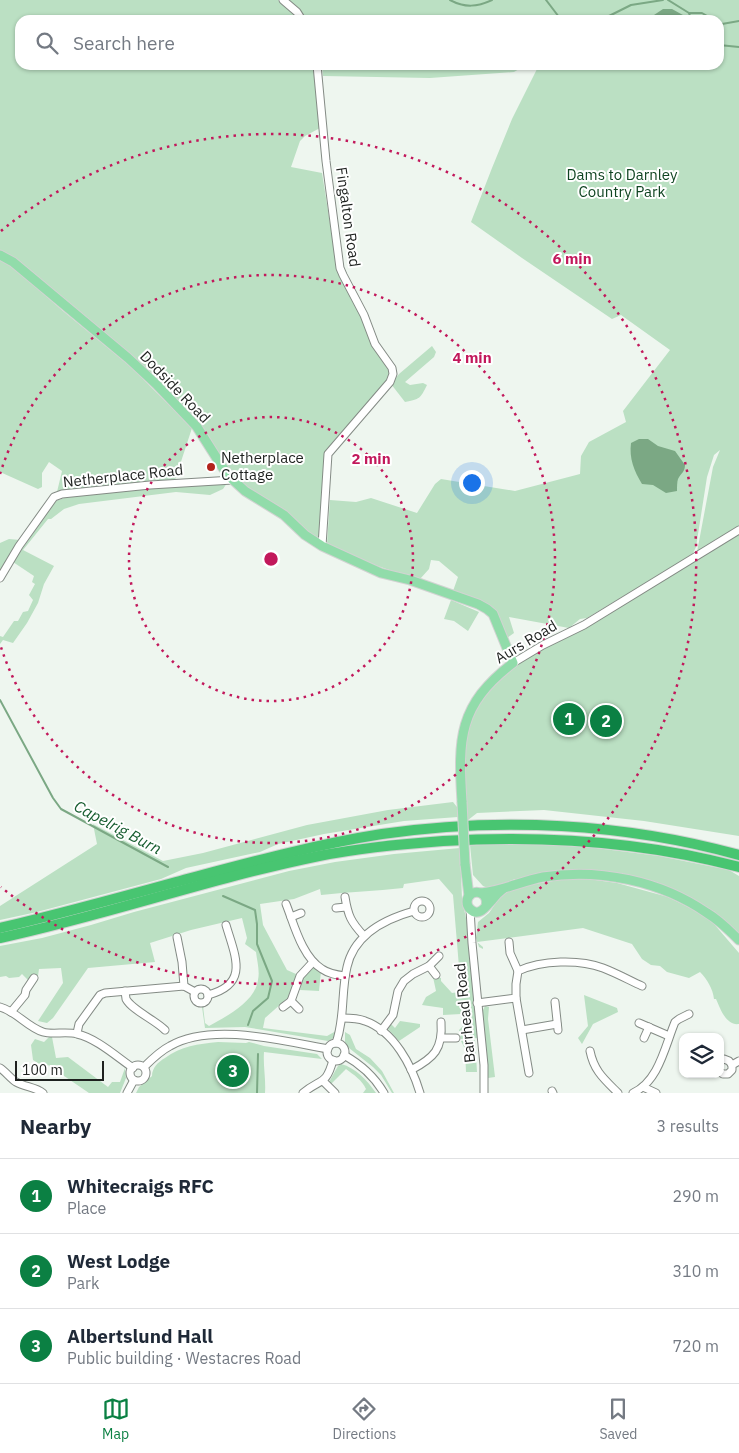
<!DOCTYPE html>
<html lang="en">
<head>
<meta charset="utf-8">
<style>
	body { margin:0; font-family:"IBM Plex Sans",sans-serif; background:#f2f2f3; color:#1f2937 }
	.controls { position:absolute; right:15px; bottom:15px; display:grid; overflow:hidden; border-radius:10px; box-shadow:0 1px 4px #0004 }
	.controls button { width:45px; height:45px; display:grid; place-items:center; padding:0; border:0; border-bottom:1px solid #e0e1e3; background:#fff; color:#1f2937; font:25px sans-serif }
	.scale { position:absolute; left:15px; bottom:12px; width:89px; box-sizing:border-box; padding-left:5px; border:2px solid #1e211f; border-top:0; font-size:14px; line-height:18px; white-space:nowrap; color:#1e211f; -webkit-text-stroke:4px #fff; paint-order:stroke }
	.you { position:absolute; left:471px; top:482px; width:18px; height:18px; margin:-12px; border:4px solid #fff; border-radius:50%; background:#1a73e8; box-shadow:0 0 0 8px #1a73e833 }
	.badge { display:grid; place-items:center; width:32px; height:32px; border-radius:50%; background:#0b8043; color:#fff; font-size:16px; font-weight:700 }
	.pin { position:absolute; translate:-50% -50%; border:2px solid #fff; box-shadow:0 1px 5px #0006 }
	.list { margin:0; padding:0; list-style:none }
	h2 { display:flex; justify-content:space-between; align-items:center; height:65px; margin:0; padding:0 20px; font-size:21px }
	h2 small { font-size:16px; font-weight:400; color:#747a83 }
	.list li { display:grid; grid-template-columns:32px 1fr auto; gap:15px; align-items:center; box-sizing:border-box; height:75px; padding:0 20px; border-top:1px solid #e0e1e3 }
	.list b { display:block; font-size:19px; white-space:nowrap }
	.list p { margin:0; font-size:16px; white-space:nowrap; color:#747a83 }
	.list em { font-size:16px; font-style:normal; color:#747a83 }
	.icon { flex:none; width:28px; height:28px; fill:none; stroke:currentColor; stroke-width:2; stroke-linecap:round; stroke-linejoin:round }
	.map { position:relative; flex:none; width:739px; height:1093px; overflow:hidden }
	.search { position:absolute; background:#fff; box-shadow:0 1px 4px #0004; left:15px; right:15px; top:15px; height:55px; display:flex; align-items:center; gap:12px; box-sizing:border-box; padding:0 18px; border-radius:15px; color:#747a83; font-size:19px }
	.sheet { height:290px; background:#fff }
	nav { display:flex; justify-content:space-around; align-items:center; box-sizing:border-box; height:70px; border-top:1px solid #e0e1e3; background:#fff; font-size:14px; color:#747a83 }
	nav a { display:grid; justify-items:center; gap:2px }
	nav .on { color:#0b8043 }
	.map>svg:first-child { display:block }
</style>
</head>
<body>
<div class="map">
<svg width="739" height="1093" viewBox="0 0 739 1093">
	<rect width="100%" height="100%" fill="#eef6ef"/>
	<!-- green -->
	<g fill="#bbe0c3">
		<path d="M0 0H278L287 6 298 20H20V65H314L320 128 305 136 300 141 291 167 322 173 338 273 390 369 388 379 326 451 322 534 320 537 316 538 252 494 232 475 196 422 0 251Z"/>
		<path d="M289 0H739V836L644 821 544 810 477 813 463 824 460 782V747L468 717 484 689 501 672 542 646 674 571 697 552 713 467 720 450 714 455 707 477 696 547 693 553 679 563 587 618 580 619 569 628 509 617 514 633 507 638 499 617 492 607 453 591 458 577 439 561 431 560 429 569 420 579C387 571 358 559 327 544L330 500 356 502 371 498 417 513 435 484 441 479 515 491 580 474 581 456 589 442 626 422 623 411 670 350 621 315 612 319 522 258 471 222 492 168 512 119 539 65H719V20H306L303 14Z"/>
		<path d="M322 65H526L514 72 430 78 323 76Z"/>
		<path d="M0 259 15 269 63 311 131 367 192 428 175 480H155L61 492H57L62 471 49 462 42 473V487L38 489 0 472Z"/>
		<path d="M432 346 436 352 434 357 405 382 410 385 423 383 427 385C420 399 420 399 405 402L391 384 399 374Z"/>
		<path d="M227 483 223 489 210 495 176 492 79 504 64 509 51 519H48L23 550 54 566 44 584 38 603 27 623 13 643 3 640 0 644V636L3 637 14 621H18L23 612 28 611 33 600 29 595 35 584 32 582 34 576 13 562 56 501 64 498 154 487Z"/>
		<path d="M9 539 20 540 0 573V543Z"/>
		<path d="M451 600 479 612 468 631 454 621 444 619Z"/>
		<path d="M453 802 457 807 458 817 404 821 324 834 278 844 260 852 186 868 161 879 37 912 0 920V906L97 844 93 824 163 861 203 853 307 825 388 810Z"/>
		<path d="M540 844 596 848 659 856 729 870 739 876V935L715 912 666 887 639 878 622 874 517 880 515 879 495 887 488 888 483 886 473 875 470 845Z"/>
		<path d="M460 848 462 899 467 923 478 1038 461 1039 459 1030 463 1026 461 1014 443 1015V1008L422 1005 426 997 436 991 433 977 441 978V981L452 993 459 992 460 979 453 895 439 879 404 884 403 888C376 891 349 892 321 895L320 889 294 899 260 904 263 925 287 970 296 974 291 995 265 1018 263 1028 327 1036 336 1031 335 1037 328 1041 245 1027 205 1028 202 1007 203 1006 205 1023 209 1026C227 1016 255 1002 258 980 260 971 257 961 256 952L245 944 247 938 242 918 191 930 150 943 155 962 88 968 53 1018 47 1023 38 1021 63 983 61 968 39 969 38 976 34 974 28 980 22 974 19 977 9 978 6 976 0 977V946L42 938 91 925 134 912 289 871 335 862 394 854Z"/>
		<path d="M565 879H588L617 883 668 897 708 917 739 953V1024C726 1026 720 1008 716 999H714C713 989 707 979 700 972L689 978 667 972 660 966 651 965 642 959 632 944 583 928 477 942 483 947V949L479 947 476 938 478 922 489 913 500 897 507 892 529 885Z"/>
		<path d="M312 967H314L321 971 319 991 300 990 303 978Z"/>
		<path d="M584 995 617 1008 618 1012 593 1024 582 1044 578 1038 588 1026Z"/>
		<path d="M485 1006 489 1007 488 1019 495 1077 488 1078 482 1012Z"/>
		<path d="M400 1021 420 1024V1027L399 1041 388 1029 391 1024 395 1028Z"/>
		<path d="M345 1032 350 1035 356 1049 370 1058 382 1071 394 1093H392L381 1075 373 1067 349 1048 345 1042Z"/>
		<path d="M49 1037H52L56 1058 68 1057 108 1087 112 1082H120L125 1068 126 1078 120 1093H89L48 1065 46 1068 33 1060 31 1045 35 1039 44 1042Z"/>
		<path d="M475 1040 477 1072H466L465 1049 461 1041Z"/>
		<path d="M218 1042 246 1043 249 1042 264 1046 317 1054 322 1059 264 1052C263 1066 266 1079 265 1093H136L139 1087 152 1076C152 1068 158 1062 165 1058 181 1046 198 1044 218 1042Z"/>
		<path d="M341 1064C356 1068 367 1080 376 1093H363L366 1089C362 1080 354 1075 346 1069L331 1084 329 1082 338 1066Z"/>
	</g>
	<!-- water -->
	<g fill="#7ba884">
		<path d="M663 9H672L692 20H655L654 15Z"/>
		<path d="M639 439H648L658 446 675 451 685 465C685 472 681 473 678 479 677 482 677 487 677 491L666 493 653 485 642 484C634 471 629 458 631 443Z"/>
	</g>
	<g fill="none" stroke-linecap="round" stroke-linejoin="round">
		<!-- stream -->
		<g stroke="#7ba884" stroke-width="2">
			<path d="M450 0C465 8 477 7 492 0"/>
			<path d="M546 0 559 17 567 20"/>
			<path d="M668 0 689 13H702L714 20"/>
			<path d="M689 13 690 16 695 20"/>
			<path d="M601 20 631 5 663 0"/>
			<path d="M719 23 722 24 739 21"/>
			<path d="M719 45 739 47"/>
			<path d="M0 700 53 798 61 809 168 867"/>
			<path d="M223 896 255 910 257 924V944L272 981 268 998 253 1011 248 1025"/>
			<path d="M257 1093 258 1054"/>
		</g>
		<!-- minor casing -->
		<g stroke="#848b85" stroke-width="9">
			<g id="minor">
				<path d="M283 0 297 12 302 20"/>
				<path d="M317 65 326 161 340 268 343 275 364 315 375 344 392 368 393 374 390 382 328 454 322 546"/>
				<path d="M0 578 19 546 54 497 62 494 150 485 233 480"/>
				<path d="M513 663 543 645 584 625 739 530"/>
				<path d="M345 897C348 916 351 922 364 936"/>
				<circle cx="422" cy="909" r="8"/>
				<path d="M286 904C294 924 302 957 322 969 329 974 337 975 345 976"/>
				<path d="M336 908 346 907"/>
				<path d="M470 909 472 943 484 1065V1093"/>
				<path d="M291 917 301 913"/>
				<path d="M177 937 182 962 184 986"/>
				<path d="M509 942 510 953 518 971"/>
				<path d="M429 966 436 975"/>
				<circle cx="201" cy="996" r="7"/>
				<path d="M125 991C125 992 126 998 126 999 132 1010 155 1020 165 1030"/>
				<path d="M208 995C250 984 235 956 226 925"/>
				<path d="M516 998 529 1073"/>
				<path d="M291 1001 299 1009"/>
				<path d="M555 1002 558 1030"/>
				<path d="M477 1003 516 998V984L518 971C542 960 579 959 603 968 616 973 629 980 642 986"/>
				<path d="M0 1007C16 1011 27 1027 43 1032 53 1035 66 1031 77 1034 96 1038 117 1057 133 1068"/>
				<path d="M283 1007 291 1001 300 976 313 962"/>
				<path d="M11 1012 25 995 26 990 34 978"/>
				<path d="M342 1018C350 1018 358 1018 365 1021 394 1031 412 1066 420 1093"/>
				<path d="M639 1023 669 1036"/>
				<path d="M522 1030 557 1024"/>
				<path d="M381 1031 393 1015 398 991 404 981 413 974 429 966 439 956"/>
				<path d="M77 1033 79 1024 100 995 105 993 184 986 195 992"/>
				<path d="M441 1038H456"/>
				<path d="M644 1038 649 1027"/>
				<path d="M336 1043C345 1018 341 992 347 967 354 935 385 919 414 911"/>
				<circle cx="336" cy="1052" r="9"/>
				<path d="M590 1051C594 1071 604 1079 618 1093"/>
				<path d="M344 1055C362 1065 374 1076 384 1093"/>
				<path d="M720 1061 724 1059 729 1061 732 1065"/>
				<circle cx="138" cy="1073" r="8"/>
				<path d="M144 1067C152 1059 160 1051 170 1046 212 1022 283 1041 328 1049"/>
				<path d="M0 1068C6 1072 10 1078 16 1082 25 1087 35 1087 43 1093"/>
				<path d="M411 1070C434 1058 443 1049 441 1022"/>
				<path d="M720 1072 723 1074H728L732 1070V1065L739 1061"/>
				<path d="M323 1081 335 1093"/>
				<path d="M643 1087 656 1093"/>
				<path d="M552 1091 553 1093"/>
				<path d="M127 1093 134 1080"/>
				<path d="M303 1093C321 1078 326 1086 333 1060"/>
				<path d="M633 1093C659 1081 665 1046 675 1022L679 1019 689 1014"/>
			</g>
		</g>
		<!-- major casing -->
		<g stroke="#d2d3d2" stroke-width="11">
			<g id="major">
				<path d="M0 255 13 262 128 358 156 384 197 427 223 468 233 480 245 491 284 515 305 535 322 546 381 573 410 580 478 604 487 609 493 614 513 663C458 705 458 739 462 802"/>
				<path d="M465 864 469 896"/>
				<path d="M481 893C502 891 522 881 543 877 599 868 661 881 707 913 719 920 729 930 739 940"/>
				<path d="M486 906C490 889 467 888 467 902 467 905 468 907 470 909 479 918 486 906 492 900 495 896 499 892 503 889"/>
			</g>
		</g>
		<!-- highway casing -->
		<g stroke="#d2d3d2" stroke-width="12">
			<g id="highway">
				<path d="M0 928C59 914 118 898 176 882 244 864 312 845 382 834 500 817 624 823 739 855"/>
				<path d="M0 938C107 915 211 878 319 856 360 848 401 844 443 841 542 835 642 841 739 867"/>
			</g>
		</g>
		<!-- minor -->
		<use href="#minor" stroke="#fff" stroke-width="7"/>
		<!-- major -->
		<use href="#major" stroke="#91dcaa" stroke-width="9"/>
		<!-- highway -->
		<use href="#highway" stroke="#48c571" stroke-width="10"/>
		<!-- major-bridge casing -->
		<g stroke="#d2d3d2" stroke-width="11" stroke-linecap="butt">
			<path id="major-bridge" d="M462 802 465 864"/>
		</g>
		<!-- major-bridge -->
		<use href="#major-bridge" stroke="#91dcaa" stroke-width="9"/>
	</g>
	<!-- distance rings -->
	<g fill="none" stroke="#c2185b" stroke-width="2.5" stroke-dasharray="2.5 5">
		<circle cx="271" cy="559" r="142"/>
		<path d="M0 474A284 284 0 1 1 0 644"/>
		<path d="M1 231A425 425 0 1 1 1 887"/>
	</g>
	<!-- markers -->
	<circle fill="#b2231c" stroke="#fff" stroke-width="2" cx="211" cy="467" r="5"/>
	<g text-anchor="middle" stroke-width="4" stroke-linejoin="round" paint-order="stroke">
		<!-- park labels -->
		<g font-size="15" fill="#0f4421" stroke="#fff">
			<text x="622" y="180">Dams to Darnley<tspan x="622" dy="17">Country Park</tspan></text>
		</g>
		<!-- street labels -->
		<g font-size="15" fill="#1e211f" stroke="#fff">
			<text transform="translate(348 217) rotate(82)" y="5">Fingalton Road</text>
			<text transform="translate(175 387) rotate(46)" y="5">Dodside Road</text>
			<text transform="translate(123 476) rotate(-6)" y="5">Netherplace Road</text>
			<text transform="translate(526 642) rotate(-31)" y="5">Aurs Road</text>
			<text transform="translate(465 1013) rotate(-96)" y="5">Barrhead Road</text>
		</g>
		<!-- poi labels -->
		<g font-size="15" fill="#1e211f" stroke="#fff" text-anchor="start">
			<text x="221" y="463">Netherplace<tspan x="221" dy="17">Cottage</tspan></text>
		</g>
		<!-- water labels -->
		<g font-size="16" font-style="italic" fill="#155c2e" stroke="#fff">
			<text transform="translate(118 827) rotate(28)" y="6">Capelrig Burn</text>
		</g>
	</g>
	<circle cx="271" cy="559" r="8" fill="#c2185b" stroke="#fff" stroke-width="2.5"/>
	<g font-size="15" text-anchor="middle" font-weight="bold" fill="#c2185b" stroke="#fff" stroke-width="4" stroke-linejoin="round" paint-order="stroke">
		<text x="572" y="264">6 min</text>
		<text x="472" y="363">4 min</text>
		<text x="371" y="464">2 min</text>
	</g>
</svg>
<div class="controls">
<button><svg class="icon" aria-label="layers" viewBox="0 0 24 24"><path d="M12 4l9 5-9 5-9-5zM3 14l9 5 9-5"/></svg></button>
</div>
<div class="scale">100 m</div>
<div class="you"></div>
<div class="pin badge" style="left:569px;top:719px">1</div>
<div class="pin badge" style="left:606px;top:721px">2</div>
<div class="pin badge" style="left:233px;top:1071px">3</div>
<div class="search"><svg class="icon" aria-label="search" viewBox="0 0 24 24"><circle cx="10" cy="10" r="6"/><path d="M15 15l6 6"/></svg>Search here</div>
</div>
<section class="sheet">
<h2>Nearby<small>3 results</small></h2>
<ul class="list">
<li><span class="badge">1</span><div><b>Whitecraigs RFC</b><p>Place</p></div><em>290 m</em></li>
<li><span class="badge">2</span><div><b>West Lodge</b><p>Park</p></div><em>310 m</em></li>
<li><span class="badge">3</span><div><b>Albertslund Hall</b><p>Public building · Westacres Road</p></div><em>720 m</em></li>
</ul>
</section>
<nav>
<a class="on"><svg class="icon" aria-label="map" viewBox="0 0 24 24"><path d="M3 6l6-2 6 2 6-2v14l-6 2-6-2-6 2zM9 4v14M15 6v14"/></svg>Map</a>
<a><svg class="icon" aria-label="directions" viewBox="0 0 24 24"><path d="M12 3l9 9-9 9-9-9zM9 14v-3h6M13 9l2 2-2 2"/></svg>Directions</a>
<a><svg class="icon" aria-label="saved" viewBox="0 0 24 24"><path d="M7 4h10v16l-5-4-5 4z"/></svg>Saved</a>
</nav>
</body>
</html>
